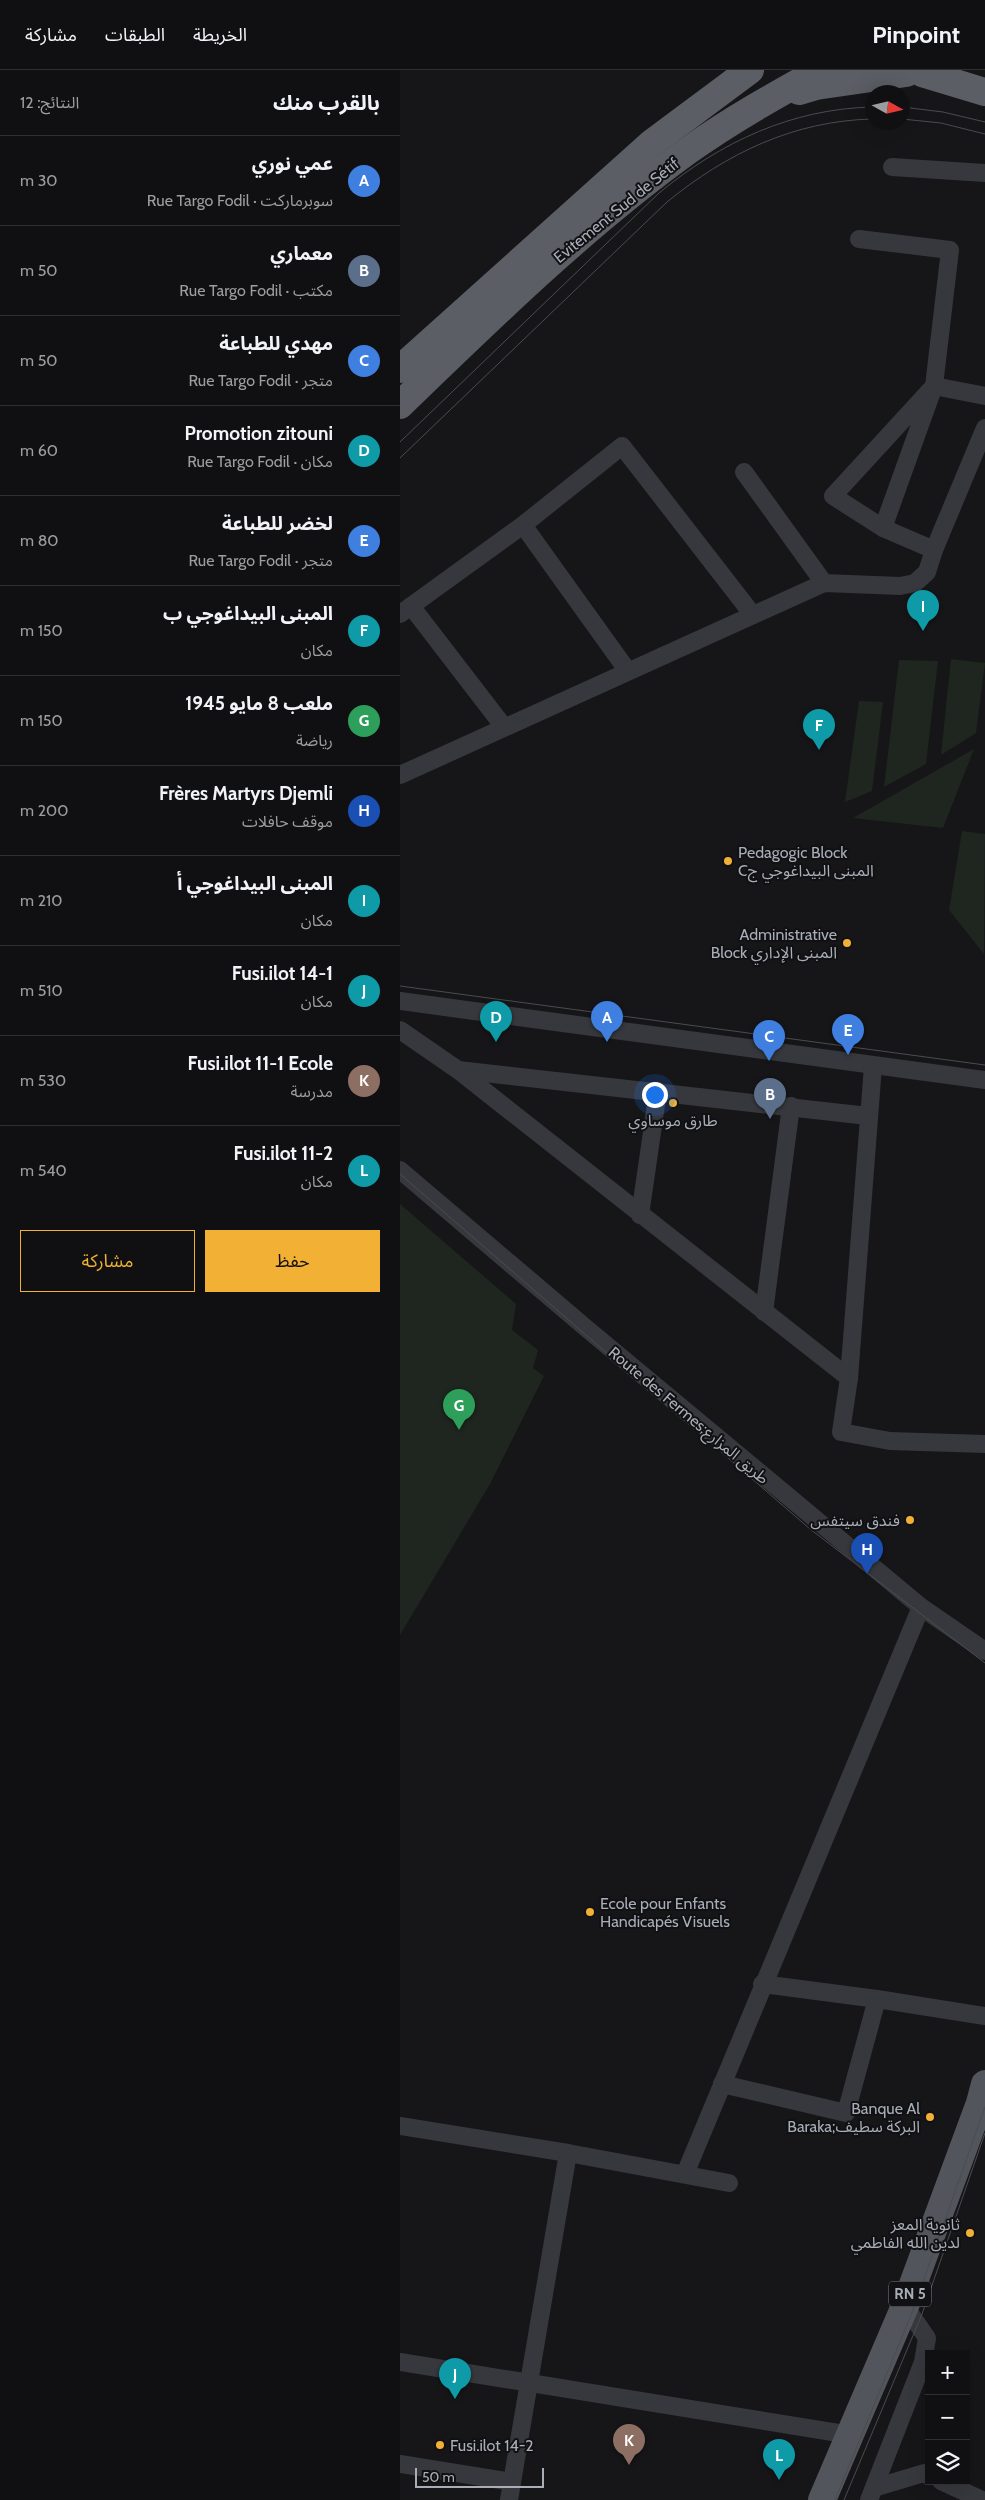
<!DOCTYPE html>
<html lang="ar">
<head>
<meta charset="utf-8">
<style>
	body { margin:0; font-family:Cabin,"Noto Sans Arabic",sans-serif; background:#19191b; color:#f1f3f6; direction:rtl }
	.controls { position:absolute; right:15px; bottom:15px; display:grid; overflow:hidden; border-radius:0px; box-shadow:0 5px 20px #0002 }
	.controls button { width:45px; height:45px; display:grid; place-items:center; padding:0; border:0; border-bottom:1px solid #303032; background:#101012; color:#f1f3f6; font:25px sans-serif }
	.compass { position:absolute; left:465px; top:15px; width:45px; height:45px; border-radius:50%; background:#101012; box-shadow:0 5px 20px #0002; rotate:98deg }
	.scale { position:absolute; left:15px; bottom:12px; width:129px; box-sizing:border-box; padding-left:5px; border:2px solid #a8adb8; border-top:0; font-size:14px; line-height:18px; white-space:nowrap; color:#a8adb8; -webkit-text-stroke:4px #111113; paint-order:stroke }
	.you { position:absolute; left:254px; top:1024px; width:18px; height:18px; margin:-12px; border:4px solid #fff; border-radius:50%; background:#1a73e8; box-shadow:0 0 0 8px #1a73e833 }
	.badge { display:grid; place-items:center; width:32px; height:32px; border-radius:50%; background:#f2b134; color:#fff; font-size:16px; font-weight:700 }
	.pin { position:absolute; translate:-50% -41px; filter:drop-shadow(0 1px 2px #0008) }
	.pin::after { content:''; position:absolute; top:26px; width:18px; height:15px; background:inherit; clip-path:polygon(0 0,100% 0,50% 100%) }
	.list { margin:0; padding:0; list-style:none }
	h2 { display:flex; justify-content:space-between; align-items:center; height:65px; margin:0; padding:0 20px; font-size:21px }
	h2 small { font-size:16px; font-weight:400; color:#9c9d9f }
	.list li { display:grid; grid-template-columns:32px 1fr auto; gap:15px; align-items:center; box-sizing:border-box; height:90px; padding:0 20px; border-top:1px solid #303032 }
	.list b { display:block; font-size:19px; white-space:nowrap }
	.list p { margin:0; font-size:16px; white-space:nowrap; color:#9c9d9f }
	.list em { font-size:16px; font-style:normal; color:#9c9d9f }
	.actions { display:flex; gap:10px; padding:15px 20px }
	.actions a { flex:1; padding:11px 0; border:1px solid #f2b134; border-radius:0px; text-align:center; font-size:18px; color:#f2b134 }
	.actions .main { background:#f2b134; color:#111 }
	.icon { flex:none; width:28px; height:28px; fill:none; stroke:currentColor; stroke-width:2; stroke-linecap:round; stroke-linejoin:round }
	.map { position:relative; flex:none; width:585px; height:2430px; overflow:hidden; direction:ltr }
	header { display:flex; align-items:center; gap:30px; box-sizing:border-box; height:70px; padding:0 25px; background:#101012; border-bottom:1px solid #303032 }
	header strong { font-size:24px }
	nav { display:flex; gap:28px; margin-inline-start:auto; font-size:18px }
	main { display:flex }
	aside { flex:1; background:#101012 }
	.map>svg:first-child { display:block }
</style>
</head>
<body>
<header>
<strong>Pinpoint</strong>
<nav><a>الخريطة</a><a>الطبقات</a><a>مشاركة</a></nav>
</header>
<main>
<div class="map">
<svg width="585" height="2430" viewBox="0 0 585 2430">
	<rect width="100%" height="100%" fill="#161618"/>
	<!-- green -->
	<g fill="#1e261f">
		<path d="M551 589 585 593 576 663 541 685Z"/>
		<path d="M499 590 538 591 526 694 484 717Z"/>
		<path d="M459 631 483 632 472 721 445 732Z"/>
		<path d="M574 679 543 758 453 748Z"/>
		<path d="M562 761 585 764 584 884 549 840Z"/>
		<path d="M0 1134 116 1234 112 1260 138 1280 133 1298 144 1306 90 1414 0 1565Z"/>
	</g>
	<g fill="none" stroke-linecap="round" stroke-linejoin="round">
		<!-- minor -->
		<g stroke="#37383d" stroke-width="18">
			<path d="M492 97 585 103"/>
			<path d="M459 169 550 180 534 316 483 458 433 426 534 316"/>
			<path d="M534 316 585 326"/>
			<path d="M344 402 424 513"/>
			<path d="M123 455 227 600"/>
			<path d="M483 458 534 480"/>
			<path d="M11 536 104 657"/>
			<path d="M0 544 123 455 222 376 353 545"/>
			<path d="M0 705 424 513 500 516 515 513 527 502 534 480 585 358"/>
			<path d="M0 931 585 1010"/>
			<path d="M0 960 58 1000 449 1308"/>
			<path d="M473 996 449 1308 441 1362 490 1371 585 1374"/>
			<path d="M58 1000 468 1046"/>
			<path d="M0 1100 186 1258 521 1537 585 1581"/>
			<path d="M240 1145 258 1021"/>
			<path d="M364 1242 391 1036"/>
			<path d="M362 1914 477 1929 585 1946"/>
			<path d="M322 2014 446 2043 477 1929"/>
			<path d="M0 2056 168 2083 329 2113"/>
			<path d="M285 2104 521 1537"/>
			<path d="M0 2292 451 2365"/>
			<path d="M0 2394 112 2412"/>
			<path d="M541 2411 582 2430"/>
			<path d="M474 2418 524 2403 529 2406"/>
			<path d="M109 2430 168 2083"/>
			<path d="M469 2430 523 2292 527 2268 505 2236"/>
		</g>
		<!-- primary -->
		<path stroke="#53555c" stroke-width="28" d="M422 2430 505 2236 580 2033 585 2014"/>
		<!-- trunk -->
		<g stroke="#5b5e65" stroke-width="28">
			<path d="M522 3 585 22"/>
			<path d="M399 21 416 16 506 3"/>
			<path d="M0 299 252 73 350 0"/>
			<path d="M0 335C92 246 185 155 289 80 331 50 376 25 421 0"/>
		</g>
		<!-- tram -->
		<g stroke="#4a4c52" stroke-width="1">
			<path d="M502 37 543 42 585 52"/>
			<path d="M502 49 541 53 585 64"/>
			<path d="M0 372 259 123C321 72 391 39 472 37"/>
			<path d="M0 388 267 132C327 83 394 51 472 49"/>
			<path d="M0 916 585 995"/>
			<path d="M0 1104 410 1459 585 1593"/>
			<path d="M435 2430 513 2240 585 2037"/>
			<path d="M444 2430 522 2244 585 2063"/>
		</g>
	</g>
	<!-- markers -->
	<g fill="#f2b134" stroke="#111113" stroke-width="2">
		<circle cx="328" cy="791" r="5"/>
		<circle cx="447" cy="873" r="5"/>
		<circle cx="273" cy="1033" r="5"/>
		<circle cx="510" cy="1450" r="5"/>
		<circle cx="190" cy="1842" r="5"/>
		<circle cx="530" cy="2047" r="5"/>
		<circle cx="570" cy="2163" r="5"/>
		<circle cx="40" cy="2375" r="5"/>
	</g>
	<g text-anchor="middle" stroke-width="4" stroke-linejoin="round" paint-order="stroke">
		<!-- shield labels -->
		<rect fill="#111113" stroke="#7b7e86" stroke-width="1" x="489" y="2211.5" width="42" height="25" rx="4"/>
		<g font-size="15" font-weight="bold" fill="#a8adb8">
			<text x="510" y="2229">RN 5</text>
		</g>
		<!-- street labels -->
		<g font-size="16" fill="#a8adb8" stroke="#111113">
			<text transform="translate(216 140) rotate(-39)" y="6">Evitement Sud de Sétif</text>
			<text transform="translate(289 1345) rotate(40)" y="6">Route des Fermes;طريق المزارع</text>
		</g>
		<!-- poi labels -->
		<g font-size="16" fill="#a8adb8" stroke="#111113" text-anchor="end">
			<text x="338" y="788" text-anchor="start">Pedagogic Block<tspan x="338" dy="18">Cالمبنى البيداغوجي ج</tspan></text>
			<text x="437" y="870">Administrative<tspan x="437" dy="18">Block المبنى الإداري</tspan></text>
			<text x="273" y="1056" text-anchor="middle">طارق موساوي</text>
			<text x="500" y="1456">فندق سيتفس</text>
			<text x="200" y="1839" text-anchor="start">Ecole pour Enfants<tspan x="200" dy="18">Handicapés Visuels</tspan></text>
			<text x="520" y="2044">Banque Al<tspan x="520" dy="18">Baraka;البركة سطيف</tspan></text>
			<text x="560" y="2160">ثانوية المعز<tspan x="560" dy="18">لدين الله الفاطمي</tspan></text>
			<text x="50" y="2381" text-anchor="start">Fusi.ilot 14-2</text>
		</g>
	</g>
</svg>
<div class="controls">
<button>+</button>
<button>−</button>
<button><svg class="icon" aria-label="layers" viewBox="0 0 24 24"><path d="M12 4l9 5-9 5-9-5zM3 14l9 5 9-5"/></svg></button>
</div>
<svg class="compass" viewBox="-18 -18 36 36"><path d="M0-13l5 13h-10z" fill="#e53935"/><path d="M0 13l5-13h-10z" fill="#9c9d9f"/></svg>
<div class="scale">50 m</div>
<div class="you"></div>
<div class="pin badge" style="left:207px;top:972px;background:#3f7fe0">A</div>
<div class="pin badge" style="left:370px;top:1049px;background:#5c6f8a">B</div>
<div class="pin badge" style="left:369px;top:991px;background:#3f7fe0">C</div>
<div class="pin badge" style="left:96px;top:972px;background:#0f9aa8">D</div>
<div class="pin badge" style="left:448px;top:985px;background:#3f7fe0">E</div>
<div class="pin badge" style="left:419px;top:680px;background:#0f9aa8">F</div>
<div class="pin badge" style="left:59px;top:1360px;background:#2e9e5b">G</div>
<div class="pin badge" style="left:467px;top:1504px;background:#1a4fb4">H</div>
<div class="pin badge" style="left:523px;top:561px;background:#0f9aa8">I</div>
<div class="pin badge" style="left:55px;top:2329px;background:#0f9aa8">J</div>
<div class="pin badge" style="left:229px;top:2395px;background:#8d6e63">K</div>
<div class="pin badge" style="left:379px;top:2410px;background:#0f9aa8">L</div>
</div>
<aside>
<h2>بالقرب منك<small>النتائج: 12</small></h2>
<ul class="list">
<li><span class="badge" style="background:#3f7fe0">A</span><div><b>عمي نوري</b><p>سوبرماركت · Rue Targo Fodil</p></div><em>30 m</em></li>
<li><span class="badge" style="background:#5c6f8a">B</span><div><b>معماري</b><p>مكتب · Rue Targo Fodil</p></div><em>50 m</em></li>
<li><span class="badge" style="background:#3f7fe0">C</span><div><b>مهدي للطباعة</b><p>متجر · Rue Targo Fodil</p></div><em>50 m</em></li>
<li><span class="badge" style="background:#0f9aa8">D</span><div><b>Promotion zitouni</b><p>مكان · Rue Targo Fodil</p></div><em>60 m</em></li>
<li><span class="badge" style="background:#3f7fe0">E</span><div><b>لخضر للطباعة</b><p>متجر · Rue Targo Fodil</p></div><em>80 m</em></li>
<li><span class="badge" style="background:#0f9aa8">F</span><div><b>المبنى البيداغوجي ب</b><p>مكان</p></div><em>150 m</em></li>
<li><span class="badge" style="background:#2e9e5b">G</span><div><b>ملعب 8 مايو 1945</b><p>رياضة</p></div><em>150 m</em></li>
<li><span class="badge" style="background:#1a4fb4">H</span><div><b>Frères Martyrs Djemli</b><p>موقف حافلات</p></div><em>200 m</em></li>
<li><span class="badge" style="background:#0f9aa8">I</span><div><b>المبنى البيداغوجي أ</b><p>مكان</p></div><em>210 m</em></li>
<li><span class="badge" style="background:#0f9aa8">J</span><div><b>Fusi.ilot 14-1</b><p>مكان</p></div><em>510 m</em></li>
<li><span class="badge" style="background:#8d6e63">K</span><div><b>Fusi.ilot 11-1 Ecole</b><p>مدرسة</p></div><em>530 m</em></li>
<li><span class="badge" style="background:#0f9aa8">L</span><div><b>Fusi.ilot 11-2</b><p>مكان</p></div><em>540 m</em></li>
</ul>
<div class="actions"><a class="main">حفظ</a><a>مشاركة</a></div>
</aside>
</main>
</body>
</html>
